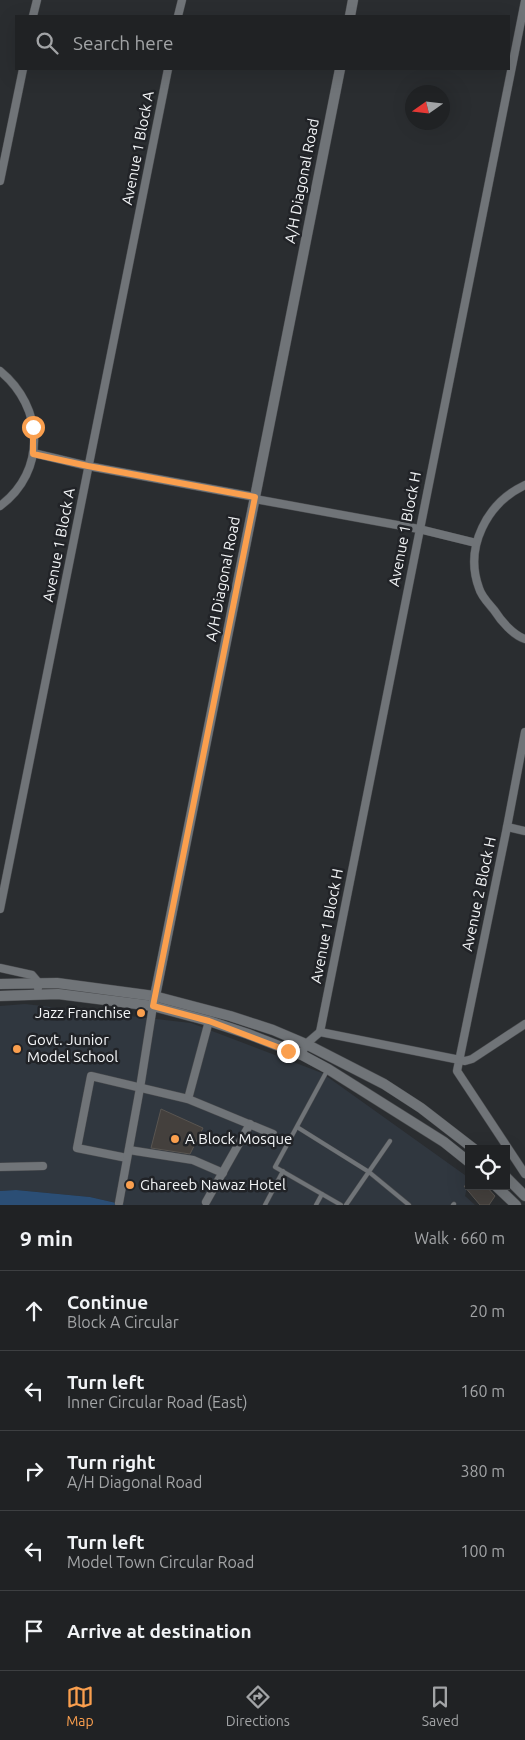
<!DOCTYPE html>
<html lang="en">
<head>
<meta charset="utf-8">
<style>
	body { margin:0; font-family:Ubuntu,sans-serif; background:#2d2f31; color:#f1f3f6 }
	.controls { position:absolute; right:15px; bottom:15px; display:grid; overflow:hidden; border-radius:0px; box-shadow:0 5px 20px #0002 }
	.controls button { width:45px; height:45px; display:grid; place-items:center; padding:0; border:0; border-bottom:1px solid #3d3f41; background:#202224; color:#f1f3f6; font:25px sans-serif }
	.compass { position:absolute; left:405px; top:85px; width:45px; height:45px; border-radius:50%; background:#202224; box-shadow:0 5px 20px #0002; rotate:256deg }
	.stop { position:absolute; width:15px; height:15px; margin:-11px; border:4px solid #fa9f4e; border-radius:50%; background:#fff }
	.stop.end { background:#fa9f4e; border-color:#fff; box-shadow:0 1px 5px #0008 }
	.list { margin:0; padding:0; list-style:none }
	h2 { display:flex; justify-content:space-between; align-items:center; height:65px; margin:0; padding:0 20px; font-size:21px }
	h2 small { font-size:16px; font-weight:400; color:#a2a4a6 }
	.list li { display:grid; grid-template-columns:32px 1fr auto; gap:15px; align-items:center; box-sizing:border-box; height:80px; padding:0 20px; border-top:1px solid #3d3f41 }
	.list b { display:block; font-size:19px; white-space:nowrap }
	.list p { margin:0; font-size:16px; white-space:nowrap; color:#a2a4a6 }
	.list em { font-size:16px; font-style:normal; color:#a2a4a6 }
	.icon { flex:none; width:28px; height:28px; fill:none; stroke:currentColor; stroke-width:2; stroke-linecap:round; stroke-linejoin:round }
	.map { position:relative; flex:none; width:525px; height:1205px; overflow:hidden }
	.search { position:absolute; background:#202224; box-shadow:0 5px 20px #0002; left:15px; right:15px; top:15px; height:55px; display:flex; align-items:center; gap:12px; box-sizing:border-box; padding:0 18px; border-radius:0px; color:#a2a4a6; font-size:19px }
	.sheet { height:465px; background:#202224 }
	nav { display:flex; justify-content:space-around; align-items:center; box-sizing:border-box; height:70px; border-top:1px solid #3d3f41; background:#202224; font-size:14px; color:#a2a4a6 }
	nav a { display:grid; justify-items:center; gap:2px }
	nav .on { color:#fa9f4e }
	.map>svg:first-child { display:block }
</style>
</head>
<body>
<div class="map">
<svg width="525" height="1205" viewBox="0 0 525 1205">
	<rect width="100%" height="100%" fill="#2a2d30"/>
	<!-- built -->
	<path fill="#30373f" d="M25 1004 191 1023 322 1073 469 1178 465 1196 475 1205H125L90 1197 16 1190 0 1191V1006Z"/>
	<!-- green -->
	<path fill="#2b4e75" d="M16 1190 90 1197 125 1205H0V1191Z"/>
	<!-- building -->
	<g fill="#44403d" stroke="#595551">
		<path d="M161 1109 203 1128 190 1154 151 1148Z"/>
		<path d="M464 1186H486L495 1196 489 1205H480Z"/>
	</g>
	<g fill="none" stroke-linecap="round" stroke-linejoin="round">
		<!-- lane casing -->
		<g stroke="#494b4e" stroke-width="5">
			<g id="lane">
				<path d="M328 1069 275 1167 341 1205"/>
				<path d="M297 1127 369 1172 409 1205"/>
				<path d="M265 1205 283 1171"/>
				<path d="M316 1205 322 1194"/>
				<path d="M346 1205 390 1141"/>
				<path d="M453 1205 454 1204"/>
			</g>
		</g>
		<!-- street casing -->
		<g stroke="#494b4e" stroke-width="9">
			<g id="street">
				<path d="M33 16 37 0"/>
				<path d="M178 16 182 0"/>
				<path d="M0 181 23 69"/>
				<path d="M0 371C44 407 47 471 0 506"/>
				<path d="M33 453 88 466 255 497"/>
				<path d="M525 485C487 503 464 547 479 588 481 596 489 604 494 610 501 621 513 635 525 639"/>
				<path d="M255 499 419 529 476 543"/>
				<path d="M525 732 507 827 457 1071 525 1174"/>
				<path d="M507 827 525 831"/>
				<path d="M0 909 168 69"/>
				<path d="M0 968 32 975 38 982V988"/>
				<path d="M320 1032 465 1061 472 1059 525 1024"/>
				<path d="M304 1049 306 1044 320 1032 525 1"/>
				<path d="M188 1099 209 1021"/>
				<path d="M129 1150 193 1160 223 1173"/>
				<path d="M127 1158 77 1148 91 1076 188 1099 273 1134"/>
				<path d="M0 1167 43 1166"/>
				<path d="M206 1202 250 1124"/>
				<path d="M119 1203 140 1088 153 1006"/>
			</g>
		</g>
		<!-- secondary casing -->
		<g stroke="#494b4e" stroke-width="11">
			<g id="secondary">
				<path d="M350 16 353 0"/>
				<path d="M0 984 57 983 154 996 230 1016 273 1030 306 1044 384 1084 421 1108 474 1149"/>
				<path d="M0 996 58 994 153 1006 209 1021 248 1034 302 1055 328 1069 444 1142 469 1162"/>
				<path d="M153 1006 255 497 340 69"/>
				<path d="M506 1177 525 1196"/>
				<path d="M496 1186 516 1205"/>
			</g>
		</g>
		<!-- lane -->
		<use href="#lane" stroke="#707478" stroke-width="4"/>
		<!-- street -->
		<use href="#street" stroke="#707478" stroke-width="8"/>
		<!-- secondary -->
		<use href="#secondary" stroke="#707478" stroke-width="10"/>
	</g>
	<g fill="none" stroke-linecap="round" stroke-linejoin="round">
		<!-- route -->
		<path stroke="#fa9f4e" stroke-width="6" d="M33 427V454L88 466 255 497 153 1006 209 1021 288 1051"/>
	</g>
	<!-- markers -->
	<g fill="#fa9f4e" stroke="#212327" stroke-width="2">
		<circle cx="141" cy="1013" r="5"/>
		<circle cx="17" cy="1049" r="5"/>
		<circle cx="175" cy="1139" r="5"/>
		<circle cx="130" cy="1185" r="5"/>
	</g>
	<g text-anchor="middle" stroke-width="5" stroke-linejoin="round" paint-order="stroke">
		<!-- street labels -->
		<g font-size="15" fill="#f3f5f7" stroke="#212327">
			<text transform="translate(138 148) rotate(-79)" y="5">Avenue 1 Block A</text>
			<text transform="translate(302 181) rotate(-79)" y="5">A/H Diagonal Road</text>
			<text transform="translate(405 529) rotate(-79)" y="5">Avenue 1 Block H</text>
			<text transform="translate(59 545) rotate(-79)" y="5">Avenue 1 Block A</text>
			<text transform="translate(223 579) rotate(-79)" y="5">A/H Diagonal Road</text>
			<text transform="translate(479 894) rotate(-78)" y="5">Avenue 2 Block H</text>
			<text transform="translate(327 926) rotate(-79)" y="5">Avenue 1 Block H</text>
		</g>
		<!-- poi labels -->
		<g font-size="15" fill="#f3f5f7" stroke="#212327" text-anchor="start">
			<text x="131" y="1018" text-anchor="end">Jazz Franchise</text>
			<text x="27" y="1045">Govt. Junior<tspan x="27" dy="17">Model School</tspan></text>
			<text x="185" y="1144">A Block Mosque</text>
			<text x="140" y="1190">Ghareeb Nawaz Hotel</text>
		</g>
	</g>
</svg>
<div class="controls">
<button><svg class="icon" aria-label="locate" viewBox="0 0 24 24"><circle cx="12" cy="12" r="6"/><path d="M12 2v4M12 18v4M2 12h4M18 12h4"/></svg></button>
</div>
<svg class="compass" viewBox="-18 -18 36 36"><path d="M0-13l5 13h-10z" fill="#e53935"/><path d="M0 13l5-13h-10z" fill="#a2a4a6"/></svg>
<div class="stop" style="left:33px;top:427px"></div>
<div class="stop end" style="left:288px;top:1051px"></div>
<div class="search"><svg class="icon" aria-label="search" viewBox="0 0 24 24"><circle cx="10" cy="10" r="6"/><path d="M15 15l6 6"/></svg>Search here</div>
</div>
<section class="sheet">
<h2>9 min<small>Walk · 660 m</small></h2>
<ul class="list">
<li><svg class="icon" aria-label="ahead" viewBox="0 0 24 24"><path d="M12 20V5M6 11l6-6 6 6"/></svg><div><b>Continue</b><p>Block A Circular</p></div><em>20 m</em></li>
<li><svg class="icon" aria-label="left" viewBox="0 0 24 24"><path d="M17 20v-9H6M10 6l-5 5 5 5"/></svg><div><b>Turn left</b><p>Inner Circular Road (East)</p></div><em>160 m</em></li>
<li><svg class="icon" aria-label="right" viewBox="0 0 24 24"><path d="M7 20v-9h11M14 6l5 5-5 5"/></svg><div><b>Turn right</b><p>A/H Diagonal Road</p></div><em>380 m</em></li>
<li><svg class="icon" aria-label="left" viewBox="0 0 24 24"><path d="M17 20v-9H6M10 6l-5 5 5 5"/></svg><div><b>Turn left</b><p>Model Town Circular Road</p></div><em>100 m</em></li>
<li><svg class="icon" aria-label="arrive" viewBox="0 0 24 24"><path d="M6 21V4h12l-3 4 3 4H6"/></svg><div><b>Arrive at destination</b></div></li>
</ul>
</section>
<nav>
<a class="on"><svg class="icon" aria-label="map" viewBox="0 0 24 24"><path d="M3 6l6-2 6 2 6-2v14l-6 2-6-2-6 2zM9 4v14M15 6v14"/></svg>Map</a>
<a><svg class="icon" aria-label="directions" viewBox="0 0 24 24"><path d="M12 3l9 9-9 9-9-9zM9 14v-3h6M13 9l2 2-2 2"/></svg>Directions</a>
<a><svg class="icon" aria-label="saved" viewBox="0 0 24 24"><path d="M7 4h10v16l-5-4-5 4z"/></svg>Saved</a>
</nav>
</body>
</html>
